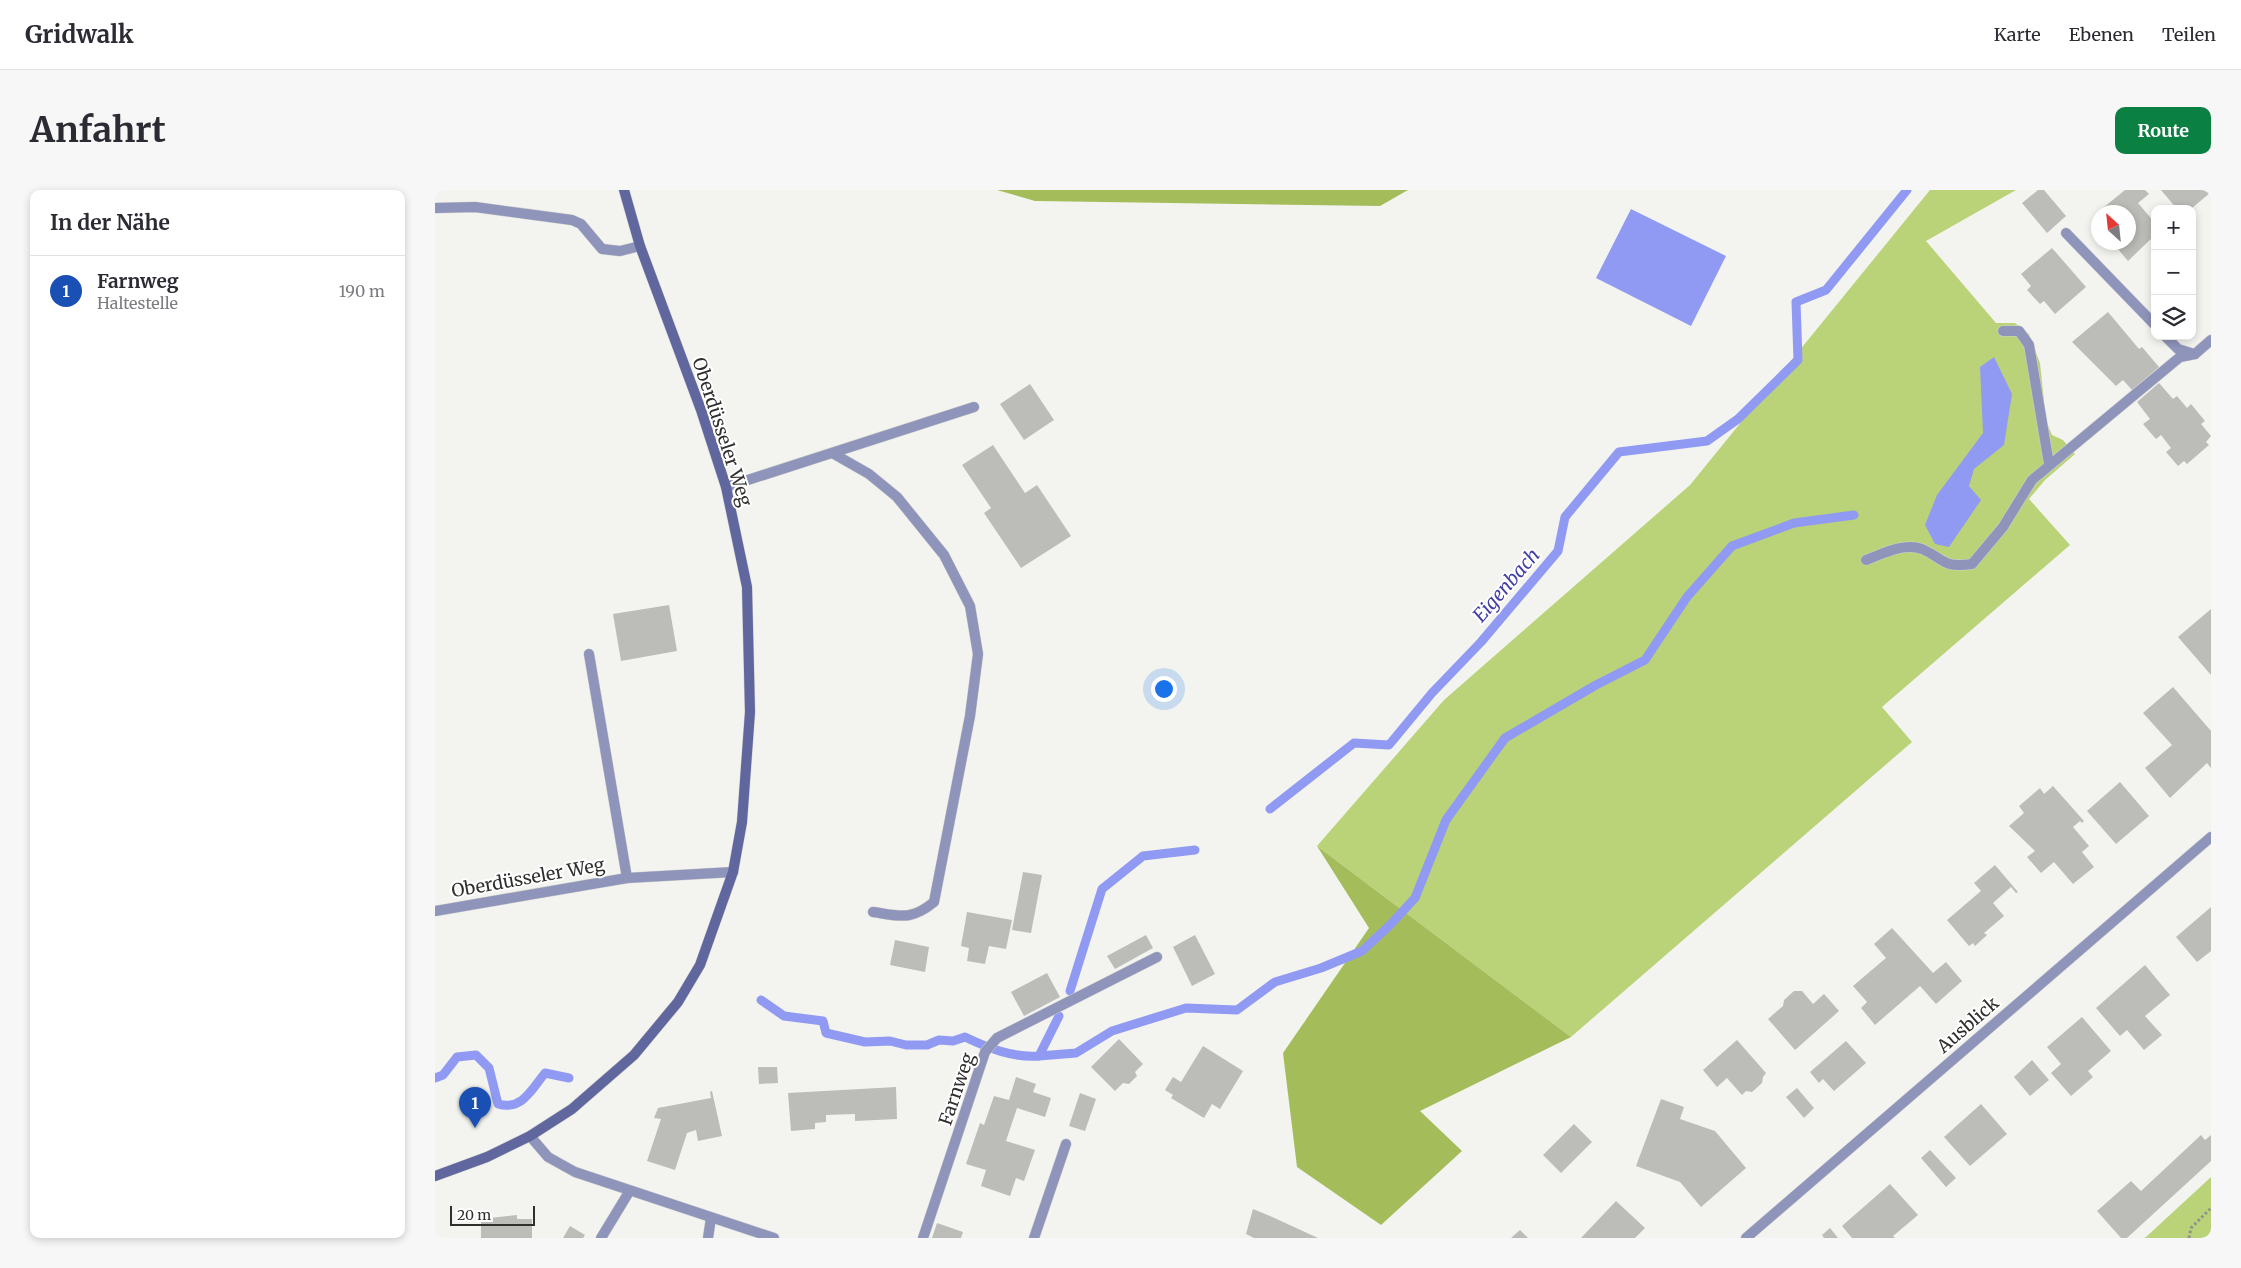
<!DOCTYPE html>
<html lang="de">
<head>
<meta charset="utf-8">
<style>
	body { margin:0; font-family:Merriweather,serif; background:#f7f7f7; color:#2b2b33 }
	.controls { position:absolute; right:15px; top:15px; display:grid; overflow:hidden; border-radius:10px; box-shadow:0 2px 8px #0003 }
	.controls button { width:45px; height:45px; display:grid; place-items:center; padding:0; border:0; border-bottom:1px solid #e1e1e2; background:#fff; color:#2b2b33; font:25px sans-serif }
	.compass { position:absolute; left:1656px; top:15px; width:45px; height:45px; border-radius:50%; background:#fff; box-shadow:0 2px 8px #0003; rotate:333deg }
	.scale { position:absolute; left:15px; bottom:12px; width:85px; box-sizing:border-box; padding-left:5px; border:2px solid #2f2f2e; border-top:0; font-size:14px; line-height:18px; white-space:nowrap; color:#2f2f2e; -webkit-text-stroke:4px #fff; paint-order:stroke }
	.you { position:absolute; left:728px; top:498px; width:18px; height:18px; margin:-12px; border:4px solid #fff; border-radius:50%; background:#1a73e8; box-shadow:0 0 0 8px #1a73e833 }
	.badge { display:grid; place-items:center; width:32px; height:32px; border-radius:50%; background:#0b8043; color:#fff; font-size:16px; font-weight:700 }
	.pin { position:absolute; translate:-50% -41px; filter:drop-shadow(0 1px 2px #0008) }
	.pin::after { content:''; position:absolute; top:26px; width:18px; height:15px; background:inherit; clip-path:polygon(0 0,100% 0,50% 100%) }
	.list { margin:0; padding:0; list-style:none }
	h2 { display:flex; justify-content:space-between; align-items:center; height:65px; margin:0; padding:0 20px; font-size:21px }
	h2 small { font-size:16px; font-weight:400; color:#7c7c81 }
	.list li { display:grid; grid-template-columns:32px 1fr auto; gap:15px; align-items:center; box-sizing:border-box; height:70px; padding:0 20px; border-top:1px solid #e1e1e2 }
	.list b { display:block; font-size:19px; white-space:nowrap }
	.list p { margin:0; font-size:16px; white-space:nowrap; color:#7c7c81 }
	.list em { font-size:16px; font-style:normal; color:#7c7c81 }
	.icon { flex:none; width:28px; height:28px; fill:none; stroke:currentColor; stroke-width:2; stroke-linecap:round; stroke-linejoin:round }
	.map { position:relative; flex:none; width:1776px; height:1048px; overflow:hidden; border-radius:10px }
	header { display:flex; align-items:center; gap:30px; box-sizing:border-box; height:70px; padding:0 25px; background:#fff; border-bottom:1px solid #e1e1e2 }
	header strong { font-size:24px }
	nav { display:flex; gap:28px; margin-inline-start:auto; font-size:18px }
	.intro { display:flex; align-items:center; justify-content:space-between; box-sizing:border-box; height:120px; padding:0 30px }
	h1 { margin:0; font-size:35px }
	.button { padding:12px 22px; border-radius:10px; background:#0b8043; color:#fff; font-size:18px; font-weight:700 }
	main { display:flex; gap:30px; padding:0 30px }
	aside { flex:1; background:#fff; border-radius:10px; box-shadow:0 2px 8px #0003 }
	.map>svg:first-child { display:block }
</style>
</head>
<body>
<header>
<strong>Gridwalk</strong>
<nav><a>Karte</a><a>Ebenen</a><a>Teilen</a></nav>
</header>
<div class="intro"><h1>Anfahrt</h1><a class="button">Route</a></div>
<main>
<aside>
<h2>In der Nähe<small></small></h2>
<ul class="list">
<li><span class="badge" style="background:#1a4fb4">1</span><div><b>Farnweg</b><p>Haltestelle</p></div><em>190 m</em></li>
</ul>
</aside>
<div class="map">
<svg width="1776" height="1048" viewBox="0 0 1776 1048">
	<rect width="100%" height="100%" fill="#f3f4f0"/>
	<!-- green -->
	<g fill="#bbd378">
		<path d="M1495 0H1581L1491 51 1561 133H1580L1594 144 1605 173 1611 231 1617 245 1628 250 1640 264 1610 290 1594 309 1635 355 1447 517 1477 552 1136 847 882 656 1009 510 1255 295Z"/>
		<path d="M1776 987V1048H1709L1711 1047Z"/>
	</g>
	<!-- forest -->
	<g fill="#a4bd5a">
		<path d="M562 0H973L945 16 600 11Z"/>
		<path d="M882 656 1136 847 985 921 1027 961 946 1035 862 977 848 863 934 738Z"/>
	</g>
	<!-- water -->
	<g fill="#919af2">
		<path d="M1196 19 1291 66 1256 136 1161 88Z"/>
		<path d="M1559 167 1577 204 1569 255 1539 279 1534 296 1546 310 1514 357 1500 354 1490 335 1502 305 1548 243 1545 177Z"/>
	</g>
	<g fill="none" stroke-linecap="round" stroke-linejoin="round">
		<!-- stream -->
		<g stroke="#919af2" stroke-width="9">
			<path d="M835 619 919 553 954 555 997 503 1046 452 1123 361 1130 327 1184 262 1272 251 1303 229 1363 170 1361 112 1391 100 1472 0"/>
			<path d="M635 801 667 699 708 666 760 660"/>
			<path d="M326 810 349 826 388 831 391 843 430 852 455 851 471 855H492L504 850 518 851 530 847C553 858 578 868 604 866L624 826"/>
			<path d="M604 866 641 863 677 841 751 818 802 820 840 792 886 778 927 761 955 735 980 708 1011 630 1070 548 1161 495 1210 470 1252 407 1297 356 1359 333 1419 325"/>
			<path d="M0 888 8 885 22 867 41 865 54 878 63 914C87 921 97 899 110 883L134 888"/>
		</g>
	</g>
	<!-- building -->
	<g fill="#bcbdb9">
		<path d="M1603 0H1609L1631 26 1612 43 1587 13Z"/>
		<path d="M1690 0H1710L1714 4 1703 13 1720 33V45L1693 71 1677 52H1694V22H1663Z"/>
		<path d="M1726 0H1776V2L1756 19H1742Z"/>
		<path d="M1617 58 1651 97 1620 124 1609 111 1605 114 1592 100 1596 96 1586 84Z"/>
		<path d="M1673 122 1704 159 1707 157 1724 177 1697 200 1688 190 1681 196 1637 152Z"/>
		<path d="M1724 193 1738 209 1742 206 1752 218 1756 214 1770 231 1766 234 1776 246 1771 252 1774 255 1752 274 1749 271 1743 276 1731 262 1736 258 1726 245 1721 249 1708 234 1715 229 1702 212Z"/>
		<path d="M595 194 619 230 589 250 565 214Z"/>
		<path d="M558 255 590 303 602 295 636 346 586 378 549 323 556 318 527 275Z"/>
		<path d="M234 415 242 461 186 471 178 424Z"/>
		<path d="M1776 419V485L1743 447Z"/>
		<path d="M1738 497 1776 541V578L1772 573 1735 608 1710 578 1737 555 1708 523Z"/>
		<path d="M1685 592 1714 626 1681 654 1652 621Z"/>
		<path d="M1618 596 1649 631 1647 633 1645 631 1638 637 1654 656 1647 662 1659 677 1638 694 1619 672 1606 683 1592 667 1600 661 1574 636 1589 623 1584 616 1605 598 1609 604Z"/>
		<path d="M1560 675 1583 702 1581 703 1576 697 1558 713 1569 726 1549 743 1552 745 1540 756 1538 753 1534 756 1512 730 1546 701 1539 693Z"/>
		<path d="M588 682 607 685 596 743 577 740Z"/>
		<path d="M1776 717V761L1762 772 1741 747Z"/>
		<path d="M532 722 577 730 571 759 554 756 550 774 532 771 534 758 526 756Z"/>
		<path d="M1457 738 1498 783 1511 772 1527 791 1501 814 1485 796 1440 835 1426 818 1432 812 1418 796 1451 768 1439 754Z"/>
		<path d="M711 745 718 758 680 779 672 766Z"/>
		<path d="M760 745 780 784 757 796 738 757Z"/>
		<path d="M460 750 494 757 490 782 455 775Z"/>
		<path d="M1710 775 1735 805 1710 826 1727 845 1709 860 1692 840 1685 846 1661 818Z"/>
		<path d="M612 783 625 807 589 826 576 802Z"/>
		<path d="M1359 801H1367L1378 814 1389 804 1404 821 1360 860 1333 829 1348 816 1349 810Z"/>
		<path d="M1647 827 1676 861 1653 881 1658 887 1636 906 1616 883 1626 874 1612 857Z"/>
		<path d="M684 849 708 874 700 882 702 886 694 894 688 893 680 901 656 877Z"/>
		<path d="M1302 850 1331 883 1328 887 1327 893 1317 902 1311 901 1307 905 1292 888 1282 897 1268 880Z"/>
		<path d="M1411 851 1431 873 1399 901 1388 889 1384 893 1375 882Z"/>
		<path d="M768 856 808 881 785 919 777 914 769 928 736 908 738 905 730 900 738 887 746 892Z"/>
		<path d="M1597 870 1614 890 1595 906 1579 887Z"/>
		<path d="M323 877H342L343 893 324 894Z"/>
		<path d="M581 887 601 894 598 902 616 908 610 927 582 918 571 951 600 960 589 991 581 988 575 1006 546 996 551 980 531 974 545 933 549 935 559 906 574 910Z"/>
		<path d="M461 897 462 929 420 931V924L391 925V932L380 933V939L356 941 353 903Z"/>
		<path d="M1362 898 1379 918 1369 928 1351 907Z"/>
		<path d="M277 901 287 946 263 951 261 940 252 943 240 980 212 971 226 929 219 928 223 918 276 908 275 902Z"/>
		<path d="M645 903 661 909 650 941 634 936Z"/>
		<path d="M1226 909 1249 917 1245 929 1280 941 1311 978 1266 1017 1245 992 1201 976Z"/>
		<path d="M1546 914 1572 944 1535 976 1509 947Z"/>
		<path d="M1139 934 1157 952 1126 983 1108 965Z"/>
		<path d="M1766 945 1770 950 1776 945V971L1692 1048H1686L1662 1021 1696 991 1706 1001Z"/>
		<path d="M1495 960 1521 988 1511 997 1486 968Z"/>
		<path d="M1455 994 1483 1025 1458 1046 1460 1048H1417L1407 1036Z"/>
		<path d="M1181 1011 1210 1038 1200 1048H1146Z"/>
		<path d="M818 1019 835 1026 883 1048H819L811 1044Z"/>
		<path d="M82 1025V1029H97V1048H46V1029Z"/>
		<path d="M502 1033 528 1042 526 1048H497Z"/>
		<path d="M135 1036 150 1045 148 1048H128Z"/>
		<path d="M1395 1038 1403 1048H1389L1387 1045Z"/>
		<path d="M1085 1040 1093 1048H1076Z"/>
	</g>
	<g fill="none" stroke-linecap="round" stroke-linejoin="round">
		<!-- lane casing -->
		<g stroke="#d0d1cd" stroke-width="11">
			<g id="lane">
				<path d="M0 18 40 17 137 30 146 34 167 59 185 61 205 56"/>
				<path d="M1631 43 1720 135"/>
				<path d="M1568 141H1584L1594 155 1614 274"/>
				<path d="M1730 146 1743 159 1756 163"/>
				<path d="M399 264 434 284 462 307 509 365 535 416 543 464 535 526 499 712C476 731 465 726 438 722"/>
				<path d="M291 297 539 217"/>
				<path d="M1431 370C1447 364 1469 352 1487 359 1510 369 1506 378 1537 374L1568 337 1597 290 1745 167 1760 164"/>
				<path d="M154 464 192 688"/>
				<path d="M0 721 192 688 298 682"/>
				<path d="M166 1048 194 1002"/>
				<path d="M273 1048 276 1028"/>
				<path d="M488 1048 550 862 562 848 722 767"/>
			</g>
		</g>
		<!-- street casing -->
		<g stroke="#d0d1cd" stroke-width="11">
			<g id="street">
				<path d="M1760 164 1776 150"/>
				<path d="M95 946 113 967 140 982 339 1048"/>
				<path d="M599 1048 631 954"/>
				<path d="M1311 1048 1776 647"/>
			</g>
		</g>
		<!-- secondary casing -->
		<g stroke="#d0d1cd" stroke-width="11">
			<path id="secondary" d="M0 986 52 967 95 946 137 919 199 865 243 812 265 775 298 682 307 632 315 522 312 397 291 297 266 220 205 56 189 0"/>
		</g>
		<!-- path -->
		<path stroke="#90908e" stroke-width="3" stroke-dasharray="2.5 2.5" stroke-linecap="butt" d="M1754 1048 1756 1038 1776 1018"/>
		<!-- lane -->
		<use href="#lane" stroke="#8f94bb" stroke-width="10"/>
		<!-- street -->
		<use href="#street" stroke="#8f94bb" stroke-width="10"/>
		<!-- secondary -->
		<use href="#secondary" stroke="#60669e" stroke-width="10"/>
	</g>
	<g text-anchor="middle" stroke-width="4" stroke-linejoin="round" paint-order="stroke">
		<!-- street labels -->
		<g font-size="18" fill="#2f2f2e" stroke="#fff">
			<text transform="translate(287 242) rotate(72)" y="6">Oberdüsseler Weg</text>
			<text transform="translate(93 688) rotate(-10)" y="6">Oberdüsseler Weg</text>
			<text transform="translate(1533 835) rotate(-41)" y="6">Ausblick</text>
			<text transform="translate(522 899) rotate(-71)" y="6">Farnweg</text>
		</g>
		<!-- water labels -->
		<g font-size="19" font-style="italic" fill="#4240a5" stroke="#fff">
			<text transform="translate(1071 395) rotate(-49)" y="7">Eigenbach</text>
		</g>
	</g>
</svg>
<div class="controls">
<button>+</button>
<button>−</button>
<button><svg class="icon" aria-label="layers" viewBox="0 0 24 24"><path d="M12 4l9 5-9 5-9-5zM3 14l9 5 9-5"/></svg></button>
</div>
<svg class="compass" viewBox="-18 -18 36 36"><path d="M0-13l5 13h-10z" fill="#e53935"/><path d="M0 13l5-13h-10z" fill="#7c7c81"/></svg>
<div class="scale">20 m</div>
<div class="you"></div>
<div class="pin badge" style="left:40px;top:938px;background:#1a4fb4">1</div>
</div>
</main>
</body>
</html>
